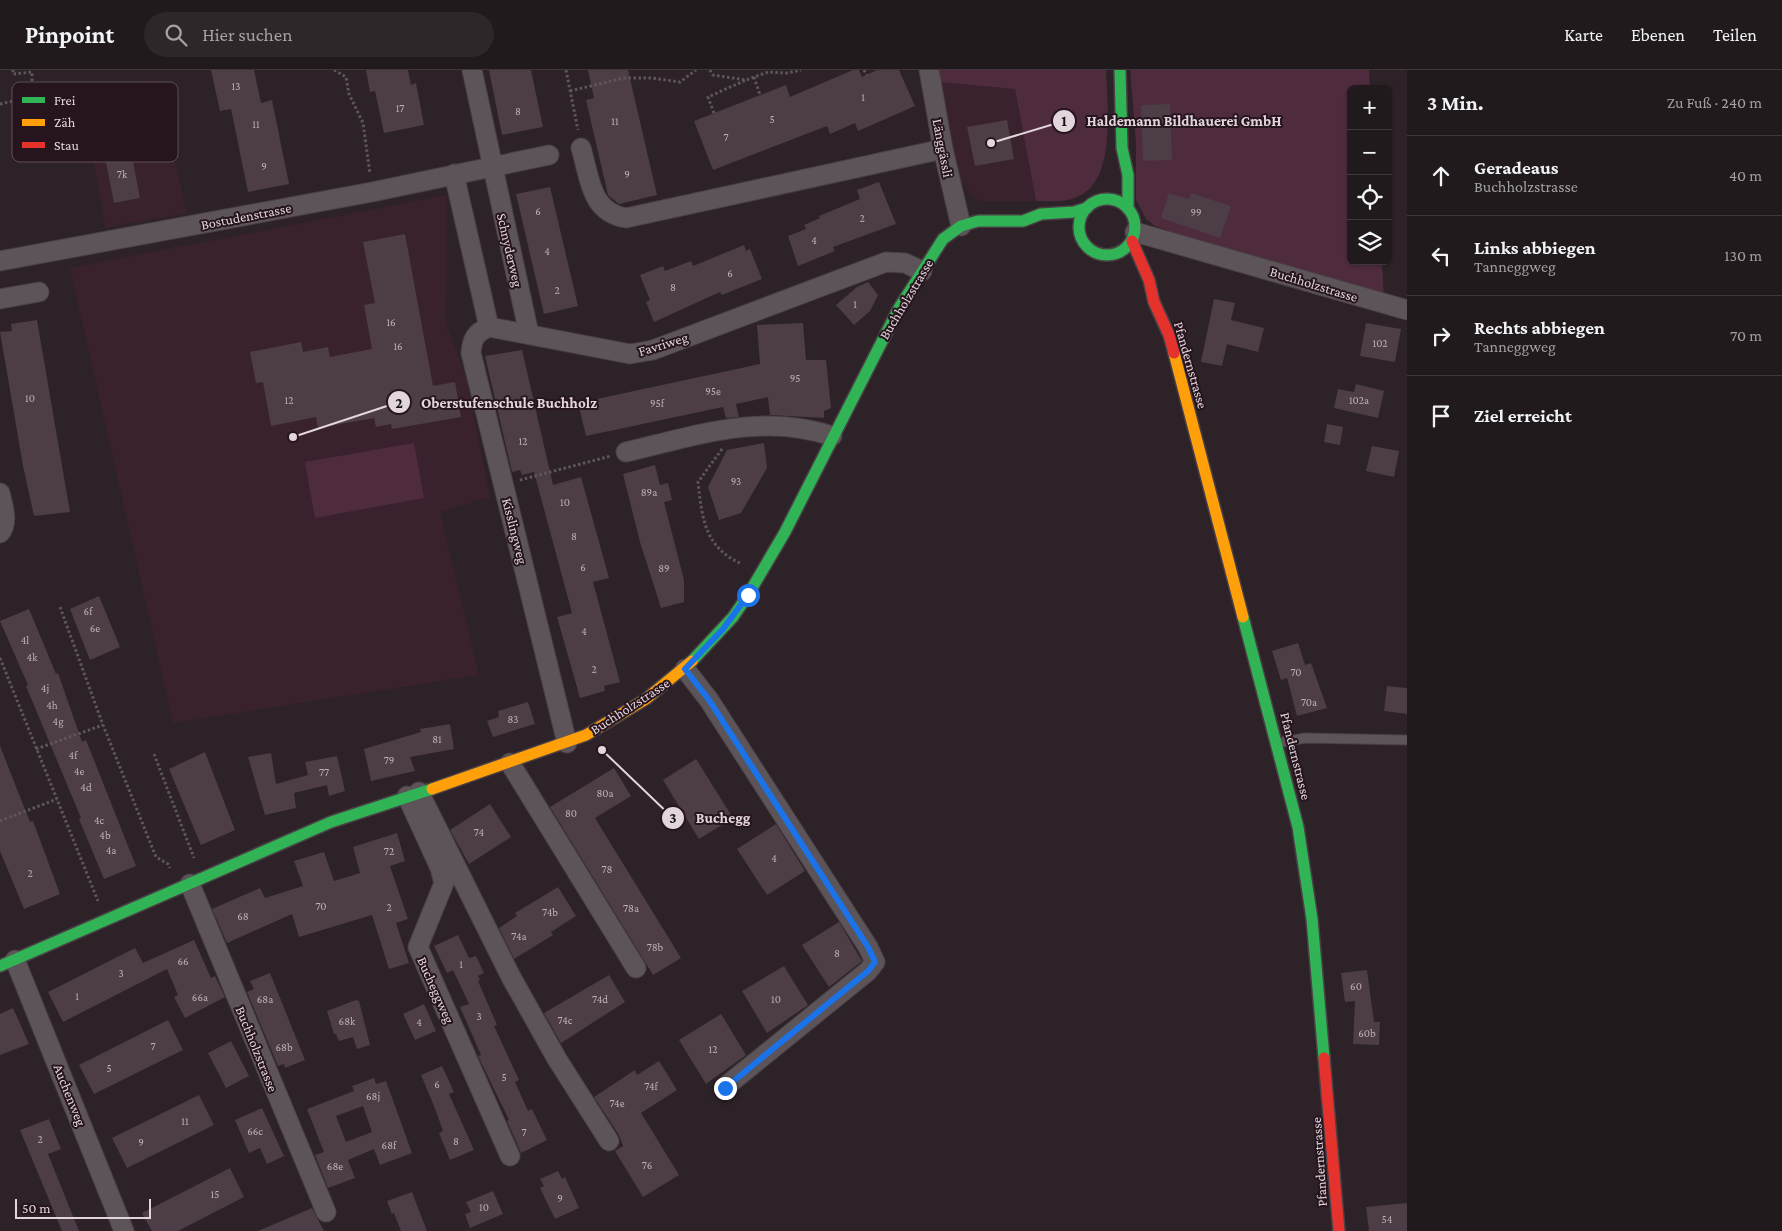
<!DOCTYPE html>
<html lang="de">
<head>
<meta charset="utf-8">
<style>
	body { margin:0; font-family:"Crimson Pro",serif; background:#2d272a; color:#f1f3f6 }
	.controls { position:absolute; right:15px; top:15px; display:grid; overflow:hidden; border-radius:8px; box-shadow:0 1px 4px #0004 }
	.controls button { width:45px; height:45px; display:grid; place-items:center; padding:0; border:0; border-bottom:1px solid #3e383b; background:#211a1d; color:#f1f3f6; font:25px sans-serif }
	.scale { position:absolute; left:15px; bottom:12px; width:136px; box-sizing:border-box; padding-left:5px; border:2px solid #e2d6dc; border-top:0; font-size:14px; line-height:18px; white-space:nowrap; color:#e2d6dc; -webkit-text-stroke:4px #26141e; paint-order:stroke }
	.stop { position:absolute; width:15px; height:15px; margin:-11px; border:4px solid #1a73e8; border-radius:50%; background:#fff }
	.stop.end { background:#1a73e8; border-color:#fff; box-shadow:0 1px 5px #0008 }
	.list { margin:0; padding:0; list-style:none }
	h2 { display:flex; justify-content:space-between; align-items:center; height:65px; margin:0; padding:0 20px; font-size:21px }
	h2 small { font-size:16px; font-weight:400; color:#a2a1a4 }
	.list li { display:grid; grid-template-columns:32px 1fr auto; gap:15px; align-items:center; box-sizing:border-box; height:80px; padding:0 20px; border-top:1px solid #3e383b }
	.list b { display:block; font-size:19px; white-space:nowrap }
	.list p { margin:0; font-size:16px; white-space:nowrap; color:#a2a1a4 }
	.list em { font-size:16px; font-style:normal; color:#a2a1a4 }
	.icon { flex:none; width:28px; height:28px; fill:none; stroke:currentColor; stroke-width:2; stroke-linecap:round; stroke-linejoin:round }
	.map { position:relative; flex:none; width:1407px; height:1161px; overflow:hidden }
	header { display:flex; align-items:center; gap:30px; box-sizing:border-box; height:70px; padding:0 25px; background:#211a1d; border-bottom:1px solid #3e383b }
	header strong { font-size:24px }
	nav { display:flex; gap:28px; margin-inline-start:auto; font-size:18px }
	.search { width:350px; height:45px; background:#2d272a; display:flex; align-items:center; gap:12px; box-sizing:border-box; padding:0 18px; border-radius:28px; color:#a2a1a4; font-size:19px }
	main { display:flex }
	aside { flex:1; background:#211a1d }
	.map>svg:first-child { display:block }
</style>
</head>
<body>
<header>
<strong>Pinpoint</strong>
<div class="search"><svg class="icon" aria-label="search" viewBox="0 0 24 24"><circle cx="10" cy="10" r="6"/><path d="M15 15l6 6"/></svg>Hier suchen</div>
<nav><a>Karte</a><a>Ebenen</a><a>Teilen</a></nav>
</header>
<main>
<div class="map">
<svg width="1407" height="1161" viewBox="0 0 1407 1161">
	<rect width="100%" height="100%" fill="#2c2227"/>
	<!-- built -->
	<g fill="#39222e">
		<path d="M159 10 186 143 106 158 92 85 82 86 71 26Z"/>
		<path d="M939 12 1015 19 1036 131H980L973 127 963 114 957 111Z"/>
		<path d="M447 125 446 254 466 306 490 427 440 442 479 605 173 653 70 198Z"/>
	</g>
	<!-- green -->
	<g fill="#4f2b3e">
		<path d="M937 0H1106C1107 35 1117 111 1077 127 1064 133 1050 131 1036 131L1015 19 939 12Z"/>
		<path d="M1130 0H1369L1370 19H1351V191H1382L1384 230 1248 189 1155 156 1146 149 1136 130V72Z"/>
		<path d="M414 373 424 428 315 448 305 392Z"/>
	</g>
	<!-- building -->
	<g fill="#4d3d46" fill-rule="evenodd">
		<path d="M211 0H254L261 33 272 30 289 114 248 122 231 39 220 41Z"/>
		<path d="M366 0H408L411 15 416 13 424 55 384 63 375 21 370 22Z"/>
		<path d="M489 0H531L543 57 502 65Z"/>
		<path d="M588 0H628L657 125 619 134 608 125 586 30 594 28Z"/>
		<path d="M853 0H859L862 7 877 0H899L915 36 858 61 855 53 830 64 827 56 713 100 694 51 786 15 790 27Z"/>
		<path d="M1170 34 1172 90 1143 91 1141 35Z"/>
		<path d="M122 35 140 128 114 133 104 82 82 86 74 44Z"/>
		<path d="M1007 50 1014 89 975 96 967 57Z"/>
		<path d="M879 112 896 154 833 177 835 181 798 196 788 166 806 159 804 155 820 148 819 146 860 129 857 120Z"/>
		<path d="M550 117 578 236 544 244 516 124Z"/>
		<path d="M1169 123 1189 129 1191 123 1231 136 1220 168 1161 148Z"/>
		<path d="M405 164 433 316 455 312 461 347 392 359 391 354 376 357 374 348 318 358 316 347 271 356 263 312 256 313 250 282 301 272 303 282 328 277 330 287 372 279 364 235 375 233 363 172Z"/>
		<path d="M744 175 746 181 750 179 762 209 722 225 720 222 654 252 646 232 650 230 640 205 663 196 665 201 691 191 693 196Z"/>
		<path d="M868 212 878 225 870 241 854 255 836 235 857 217Z"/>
		<path d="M1214 229 1235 233 1231 250 1264 258 1258 282 1227 274 1222 296 1201 292Z"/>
		<path d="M37 250 70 442 34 446 23 396 0 262 12 261 11 254Z"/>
		<path d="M803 253 806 290H826L831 338 824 341V348L770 345 768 327 736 334 739 347 726 348 723 337 586 366 578 333 760 294 757 255Z"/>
		<path d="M1366 253 1401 259 1395 292 1360 286Z"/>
		<path d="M522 280 553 415 581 407 609 508 593 512 620 612 604 616 605 621 580 628 557 547 572 543 534 402 522 405 520 400 512 402 485 286Z"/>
		<path d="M1356 314 1384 321 1378 348 1334 338 1338 319 1354 322Z"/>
		<path d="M1327 354 1343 357 1340 375 1324 372Z"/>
		<path d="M764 373 767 398 741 443 719 450 708 417 727 380Z"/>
		<path d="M1372 376 1399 381 1394 407 1366 401Z"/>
		<path d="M655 395 660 415 668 413 672 430 664 432 684 510V532L661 538 640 472 623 404Z"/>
		<path d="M99 526 120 577 90 590 70 539Z"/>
		<path d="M29 539 56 604 58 603 82 672 86 670 136 796 104 809 79 749 81 748 26 616 28 615 0 551Z"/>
		<path d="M1298 573 1305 595 1311 593 1327 638 1297 646 1287 608 1281 610 1272 581Z"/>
		<path d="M1387 616 1407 618V644L1384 641Z"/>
		<path d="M528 632 535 654 493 667 487 651 499 647 498 641Z"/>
		<path d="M450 654 454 679 410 687 415 701 371 711 364 679 421 662 420 659Z"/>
		<path d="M0 676 30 752 33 751 60 824 24 839 0 781Z"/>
		<path d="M205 682 235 760 201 775 169 699Z"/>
		<path d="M271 683 276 714 308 705 305 692 337 686 345 721 329 726 327 715 294 723 296 738 265 745 248 687Z"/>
		<path d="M696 689 733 748 699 769 663 710Z"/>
		<path d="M614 698 631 726 595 748 681 888 653 905 550 737Z"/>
		<path d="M490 734 511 767 469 794 450 760Z"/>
		<path d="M776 754 805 801 767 825 737 779Z"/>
		<path d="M397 763 405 791 390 796 408 849 396 853 409 893 389 899 372 845 299 867 292 844 227 873 212 839 260 818 265 828 303 816 294 791 324 782 334 811 360 803 353 777Z"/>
		<path d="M558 817 576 846 551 862 553 865 514 889 499 858 517 846 515 843Z"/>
		<path d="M839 852 862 891 829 917 802 875Z"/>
		<path d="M458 865 469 888 476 886 484 903 478 906 480 910 478 911 497 955 494 956 519 1010 515 1012 528 1041 532 1039 547 1070 521 1083 507 1051 509 1050 478 986 481 985 460 937 469 934 453 900 447 903 434 876Z"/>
		<path d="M194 870 211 908 215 906 225 927 185 948 174 927 178 925 167 899 63 952 48 922 135 878 143 893Z"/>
		<path d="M784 896 808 935 767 963 742 921Z"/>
		<path d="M1367 900 1374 952H1380L1379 975 1353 974 1355 931 1345 932 1341 903Z"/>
		<path d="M270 903 305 990 285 998 284 994 278 996 247 922 254 919 250 911Z"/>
		<path d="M609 905 625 932 561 973 544 943Z"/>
		<path d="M356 930 359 931 370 975 357 979 353 967 339 971 336 964H334L327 941Z"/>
		<path d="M424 934 436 961 415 970 403 944Z"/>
		<path d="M13 938 29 974 0 985V944Z"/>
		<path d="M721 944 746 985 706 1014 679 970Z"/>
		<path d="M168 950 183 980 94 1024 79 995Z"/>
		<path d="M231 971 249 1006 226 1018 208 983Z"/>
		<path d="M659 991 677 1020 641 1043 679 1105 643 1127 615 1081 623 1076 619 1065 594 1027 635 1000 637 1005Z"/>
		<path d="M442 996 454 1022 449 1024 474 1080 450 1090 439 1063 443 1061 434 1036 421 1005Z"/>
		<path d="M374 1008 376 1014 386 1011 412 1083 380 1095 374 1079 348 1090 355 1108 328 1118 315 1085 324 1082 307 1039 354 1021 352 1016ZM363 1036 372 1062 346 1072 336 1046Z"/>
		<path d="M199 1025 214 1055 127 1098 112 1068Z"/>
		<path d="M262 1038 284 1086 267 1094 260 1078 249 1083 235 1050Z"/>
		<path d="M49 1049 61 1079 48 1084 79 1161H62L20 1060Z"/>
		<path d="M230 1098 244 1127 178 1161H152L142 1143Z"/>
		<path d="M558 1101 562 1109 565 1107 579 1138 555 1149 540 1118 544 1116 540 1109Z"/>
		<path d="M493 1121 503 1144 470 1158 465 1144 471 1142 466 1132Z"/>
		<path d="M412 1122 427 1161H401L394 1143 392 1144 387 1131Z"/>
		<path d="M1407 1133V1161H1369L1366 1137Z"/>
		<path d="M312 1138 324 1161H258Z"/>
	</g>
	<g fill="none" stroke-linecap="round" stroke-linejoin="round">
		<!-- lane casing -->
		<g stroke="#494045" stroke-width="11">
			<path id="lane" d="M1277 673 1305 668 1407 670"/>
		</g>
		<!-- street casing -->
		<g stroke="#494045" stroke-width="21">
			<g id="street">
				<path d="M472 0 529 264"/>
				<path d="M929 0 943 79 961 156"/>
				<path d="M581 78C590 108 590 142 626 148L943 79"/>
				<path d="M454 104 489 257"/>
				<path d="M1135 162 1407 240"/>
				<path d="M0 191 372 122 549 85"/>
				<path d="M0 229 39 222"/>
				<path d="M489 257 630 284 653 280 886 192 905 193 922 201"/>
				<path d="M489 257C475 263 472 269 471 283L567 673"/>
				<path d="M626 382C695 366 762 342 832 366"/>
				<path d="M0 423C3 436 9 452 0 463"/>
				<path d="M685 599 709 630 868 877 875 892 868 901 725 1017"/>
				<path d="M510 693 636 898"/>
				<path d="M419 722 511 907 557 989 609 1071"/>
				<path d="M407 726 440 798 444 813 418 877 510 1086"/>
				<path d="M190 814 326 1142"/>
				<path d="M15 890 124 1161"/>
			</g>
		</g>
		<!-- fast casing -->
		<g stroke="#494045" stroke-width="14">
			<g id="fast">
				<path d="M1120 0 1122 78 1128 105V139"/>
				<circle cx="1107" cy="157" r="28"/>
				<path d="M1243 547 1298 757 1312 849 1324 988"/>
				<path d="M692 591 733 547 748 525 785 462 899 238 943 169 961 156 978 151H1023L1041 144 1074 142 1087 138"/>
				<path d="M0 896 331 752 432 719"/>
			</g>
		</g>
		<!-- slow casing -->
		<g stroke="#494045" stroke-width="14">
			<g id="slow">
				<path d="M1174 283 1243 547"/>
				<path d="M432 719 586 665 646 629 692 591"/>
			</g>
		</g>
		<!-- jam casing -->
		<g stroke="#494045" stroke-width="14">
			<g id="jam">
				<path d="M1132 171 1149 210 1154 232 1169 265 1174 283"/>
				<path d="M1324 988 1339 1161"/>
			</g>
		</g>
		<!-- path -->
		<g stroke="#5e575a" stroke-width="3" stroke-dasharray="2.5 2.5" stroke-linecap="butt">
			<path d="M334 0 346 7 349 24 363 53 370 104"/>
			<path d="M566 0 578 60"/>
			<path d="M710 0 713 5 746 10 768 2 787 3 801 0"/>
			<path d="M864 0 867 5"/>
			<path d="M754 7 760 25"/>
			<path d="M570 21 624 8H652L680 12 696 0"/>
			<path d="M0 34 23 29 32 19V2L13 4V0"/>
			<path d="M714 43 708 27 746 10"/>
			<path d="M722 379 698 412C702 449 705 478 742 494"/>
			<path d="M520 410 611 386"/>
			<path d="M60 537 103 655 156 787 168 794 170 798"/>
			<path d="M0 588 98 831"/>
			<path d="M36 679 103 655"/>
			<path d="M154 684 194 788"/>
			<path d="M0 751 57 729"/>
		</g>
		<!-- lane -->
		<use href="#lane" stroke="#5c5459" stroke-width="9"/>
		<!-- street -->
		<use href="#street" stroke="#5c5459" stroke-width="19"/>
		<!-- fast -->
		<use href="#fast" stroke="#30b455" stroke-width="11"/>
		<!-- slow -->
		<use href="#slow" stroke="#ff9f0a" stroke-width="11"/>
		<!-- jam -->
		<use href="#jam" stroke="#e5322d" stroke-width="11"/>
	</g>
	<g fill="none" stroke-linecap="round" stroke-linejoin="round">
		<!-- route -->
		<path stroke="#1a73e8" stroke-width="6" d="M725 1018 868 901 875 892 868 877 709 630 685 599 723 559 748 525"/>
	</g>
	<g text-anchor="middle" stroke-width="4" stroke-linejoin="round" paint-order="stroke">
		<!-- number labels -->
		<g font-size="11" fill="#bdb0b6">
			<text x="236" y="20">13</text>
			<text x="863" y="31">1</text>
			<text x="400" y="42">17</text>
			<text x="518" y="45">8</text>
			<text x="772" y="53">5</text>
			<text x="615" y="55">11</text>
			<text x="256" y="58">11</text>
			<text x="726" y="71">7</text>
			<text x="264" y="100">9</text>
			<text x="122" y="108">7k</text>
			<text x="627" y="108">9</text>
			<text x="538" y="145">6</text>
			<text x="1196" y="146">99</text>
			<text x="862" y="152">2</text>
			<text x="814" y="174">4</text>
			<text x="547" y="185">4</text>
			<text x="730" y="207">6</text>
			<text x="673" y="221">8</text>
			<text x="557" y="224">2</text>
			<text x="855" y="238">1</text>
			<text x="391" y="256">16</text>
			<text x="1380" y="277">102</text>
			<text x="398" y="280">16</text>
			<text x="795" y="312">95</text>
			<text x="713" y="325">95e</text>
			<text x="30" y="332">10</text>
			<text x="289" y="334">12</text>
			<text x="1359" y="334">102a</text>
			<text x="657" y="337">95f</text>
			<text x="523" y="375">12</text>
			<text x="736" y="415">93</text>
			<text x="649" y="426">89a</text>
			<text x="565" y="436">10</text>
			<text x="574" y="470">8</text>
			<text x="583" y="501">6</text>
			<text x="664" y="502">89</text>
			<text x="88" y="545">6f</text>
			<text x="95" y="562">6e</text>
			<text x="584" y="565">4</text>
			<text x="25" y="574">4l</text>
			<text x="32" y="591">4k</text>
			<text x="594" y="603">2</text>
			<text x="1296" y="606">70</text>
			<text x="45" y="622">4j</text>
			<text x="1309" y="636">70a</text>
			<text x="52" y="639">4h</text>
			<text x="513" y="653">83</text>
			<text x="58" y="655">4g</text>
			<text x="437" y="673">81</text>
			<text x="73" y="689">4f</text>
			<text x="389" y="694">79</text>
			<text x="79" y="705">4e</text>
			<text x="324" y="706">77</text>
			<text x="86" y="721">4d</text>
			<text x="605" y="727">80a</text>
			<text x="571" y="747">80</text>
			<text x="99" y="754">4c</text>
			<text x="479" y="766">74</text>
			<text x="105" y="769">4b</text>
			<text x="111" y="784">4a</text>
			<text x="389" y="785">72</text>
			<text x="774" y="792">4</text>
			<text x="607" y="803">78</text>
			<text x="30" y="807">2</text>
			<text x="321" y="840">70</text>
			<text x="389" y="841">2</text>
			<text x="631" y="842">78a</text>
			<text x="550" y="846">74b</text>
			<text x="243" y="850">68</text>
			<text x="519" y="870">74a</text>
			<text x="655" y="881">78b</text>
			<text x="837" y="887">8</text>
			<text x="183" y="895">66</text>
			<text x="461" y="898">1</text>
			<text x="121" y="907">3</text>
			<text x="1356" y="920">60</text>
			<text x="77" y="930">1</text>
			<text x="200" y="931">66a</text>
			<text x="265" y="933">68a</text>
			<text x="600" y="933">74d</text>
			<text x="776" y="933">10</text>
			<text x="479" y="950">3</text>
			<text x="565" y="954">74c</text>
			<text x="347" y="955">68k</text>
			<text x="419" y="956">4</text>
			<text x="1367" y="967">60b</text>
			<text x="153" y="980">7</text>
			<text x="284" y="981">68b</text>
			<text x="713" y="983">12</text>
			<text x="109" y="1002">5</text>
			<text x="504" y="1011">5</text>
			<text x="437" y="1018">6</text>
			<text x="651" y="1020">74f</text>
			<text x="373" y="1030">68j</text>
			<text x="617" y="1037">74e</text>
			<text x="185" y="1055">11</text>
			<text x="255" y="1065">66c</text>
			<text x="524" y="1066">7</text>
			<text x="40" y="1073">2</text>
			<text x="456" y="1075">8</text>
			<text x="141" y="1076">9</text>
			<text x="389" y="1079">68f</text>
			<text x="647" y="1099">76</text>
			<text x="335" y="1100">68e</text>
			<text x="215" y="1128">15</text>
			<text x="560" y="1132">9</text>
			<text x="484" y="1141">10</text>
			<text x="1387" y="1153">54</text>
		</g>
		<!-- street labels -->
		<g font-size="14" fill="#e2d6dc" stroke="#26141e">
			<text transform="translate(943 78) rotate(79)" y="5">Länggässli</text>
			<text transform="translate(246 146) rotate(-11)" y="5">Bostudenstrasse</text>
			<text transform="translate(510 180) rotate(77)" y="5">Schnyderweg</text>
			<text transform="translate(1314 214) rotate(17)" y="5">Buchholzstrasse</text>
			<text transform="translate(906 229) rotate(-59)" y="5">Buchholzstrasse</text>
			<text transform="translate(663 274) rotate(-17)" y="5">Favriweg</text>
			<text transform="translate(1191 295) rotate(74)" y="5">Pfandernstrasse</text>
			<text transform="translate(515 461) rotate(76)" y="5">Kisslingweg</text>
			<text transform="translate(630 636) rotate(-33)" y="5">Buchholzstrasse</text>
			<text transform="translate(1296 686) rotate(76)" y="5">Pfandernstrasse</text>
			<text transform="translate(436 920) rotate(66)" y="5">Bucheggweg</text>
			<text transform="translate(257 979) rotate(68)" y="5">Buchholzstrasse</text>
			<text transform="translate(70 1025) rotate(68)" y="5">Auchenweg</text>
			<text transform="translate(1319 1092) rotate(-94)" y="5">Pfandernstrasse</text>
		</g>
	</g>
	<!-- legend -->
	<rect x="12" y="12" width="166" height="80" rx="8" fill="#26141e" stroke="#5e4e57" stroke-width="1"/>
	<rect x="22" y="27" width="23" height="6" fill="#30b455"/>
	<rect x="22" y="49" width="23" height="7" fill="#ff9f0a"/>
	<rect x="22" y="72" width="23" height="6" fill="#e5322d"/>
	<g font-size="14" fill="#e2d6dc">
		<text x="54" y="35">Frei</text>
		<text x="54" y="57">Zäh</text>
		<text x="54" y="80">Stau</text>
	</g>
	<!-- callouts -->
	<path fill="none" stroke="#e2d6dc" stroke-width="2" d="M991 73L1064 51M293 367L399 332M602 680L673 748"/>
	<g fill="#e2d6dc" stroke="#26141e" stroke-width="2">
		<circle cx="991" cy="73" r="5"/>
		<circle cx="293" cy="367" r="5"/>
		<circle cx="602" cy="680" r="5"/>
		<circle cx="1064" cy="51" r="12"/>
		<circle cx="399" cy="332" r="12"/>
		<circle cx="673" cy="748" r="12"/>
	</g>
	<g font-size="15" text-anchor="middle" font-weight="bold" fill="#111">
		<text x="1064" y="56">1</text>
		<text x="399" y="338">2</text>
		<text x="673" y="753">3</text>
	</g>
	<g font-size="15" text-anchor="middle" font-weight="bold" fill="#e2d6dc" stroke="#26141e" stroke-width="4" stroke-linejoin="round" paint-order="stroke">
		<text x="1184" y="56">Haldemann Bildhauerei GmbH</text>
		<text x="509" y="338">Oberstufenschule Buchholz</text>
		<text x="723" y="753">Buchegg</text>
	</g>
</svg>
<div class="controls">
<button>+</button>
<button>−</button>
<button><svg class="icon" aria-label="locate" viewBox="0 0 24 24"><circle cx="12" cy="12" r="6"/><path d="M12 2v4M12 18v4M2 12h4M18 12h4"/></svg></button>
<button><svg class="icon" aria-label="layers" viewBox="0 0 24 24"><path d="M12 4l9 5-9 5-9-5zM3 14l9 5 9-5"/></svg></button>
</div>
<div class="scale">50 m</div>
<div class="stop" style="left:748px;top:525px"></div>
<div class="stop end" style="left:725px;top:1018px"></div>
</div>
<aside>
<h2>3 Min.<small>Zu Fuß · 240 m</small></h2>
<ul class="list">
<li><svg class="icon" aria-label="ahead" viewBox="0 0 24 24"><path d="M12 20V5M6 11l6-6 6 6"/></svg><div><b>Geradeaus</b><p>Buchholzstrasse</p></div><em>40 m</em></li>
<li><svg class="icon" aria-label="left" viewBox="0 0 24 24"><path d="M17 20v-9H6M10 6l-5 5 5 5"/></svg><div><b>Links abbiegen</b><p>Tanneggweg</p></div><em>130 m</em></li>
<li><svg class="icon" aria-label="right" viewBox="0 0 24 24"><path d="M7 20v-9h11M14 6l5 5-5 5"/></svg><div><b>Rechts abbiegen</b><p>Tanneggweg</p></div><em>70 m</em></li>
<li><svg class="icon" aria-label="arrive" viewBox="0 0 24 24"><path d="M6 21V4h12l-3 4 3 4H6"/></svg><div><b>Ziel erreicht</b></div></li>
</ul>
</aside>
</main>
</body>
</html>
